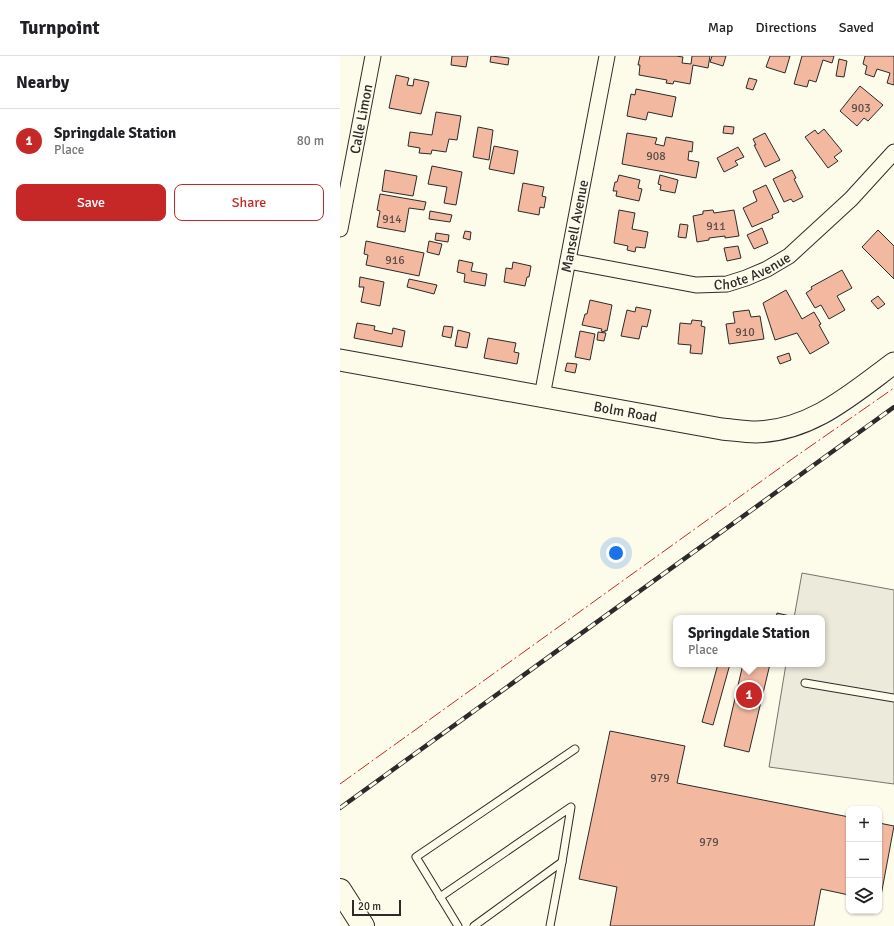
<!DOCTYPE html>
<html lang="en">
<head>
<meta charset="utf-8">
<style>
	body { margin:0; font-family:Signika,sans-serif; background:#f2f2f2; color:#202124 }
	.controls { position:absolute; right:12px; bottom:12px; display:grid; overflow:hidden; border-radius:8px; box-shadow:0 1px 3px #0004 }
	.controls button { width:36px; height:36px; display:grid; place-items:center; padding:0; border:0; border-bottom:1px solid #e0e0e0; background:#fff; color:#202124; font:20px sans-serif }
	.scale { position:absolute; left:12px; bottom:10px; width:49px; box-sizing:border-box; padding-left:4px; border:2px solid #2b2b2b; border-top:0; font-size:11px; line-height:14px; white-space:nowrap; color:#2b2b2b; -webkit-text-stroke:3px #fdfbea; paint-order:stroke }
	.you { position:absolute; left:276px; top:497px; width:14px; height:14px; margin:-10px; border:3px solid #fff; border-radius:50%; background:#1a73e8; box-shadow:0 0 0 6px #1a73e833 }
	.badge { display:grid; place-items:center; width:26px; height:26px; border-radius:50%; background:#c62828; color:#fff; font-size:13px; font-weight:700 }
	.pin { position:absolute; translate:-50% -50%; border:2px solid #fff; box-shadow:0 1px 4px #0006 }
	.popup { position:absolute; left:333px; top:559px; width:152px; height:52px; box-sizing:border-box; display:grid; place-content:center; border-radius:8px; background:#fff; filter:drop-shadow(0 1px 3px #0005); font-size:13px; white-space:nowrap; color:#757577 }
	.popup b { font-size:15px; color:#202124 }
	.popup::after { content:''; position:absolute; left:50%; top:100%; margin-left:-8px; border:8px solid transparent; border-top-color:#fff }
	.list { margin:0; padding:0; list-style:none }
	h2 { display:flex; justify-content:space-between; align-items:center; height:52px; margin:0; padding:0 16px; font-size:17px }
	h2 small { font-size:13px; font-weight:400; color:#757577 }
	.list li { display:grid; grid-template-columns:26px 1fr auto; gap:12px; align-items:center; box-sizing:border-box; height:64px; padding:0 16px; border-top:1px solid #e0e0e0 }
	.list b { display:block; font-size:15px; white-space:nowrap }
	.list p { margin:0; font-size:13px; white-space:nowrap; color:#757577 }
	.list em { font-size:13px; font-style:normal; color:#757577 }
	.actions { display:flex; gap:8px; padding:12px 16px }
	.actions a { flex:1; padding:9px 0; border:1px solid #c62828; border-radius:8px; text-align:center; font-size:14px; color:#c62828 }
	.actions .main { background:#c62828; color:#fff }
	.icon { flex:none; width:22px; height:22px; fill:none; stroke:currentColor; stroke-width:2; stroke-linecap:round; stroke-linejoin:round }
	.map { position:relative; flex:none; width:554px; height:870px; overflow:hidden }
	header { display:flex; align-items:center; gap:24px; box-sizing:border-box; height:56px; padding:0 20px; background:#fff; border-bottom:1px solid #e0e0e0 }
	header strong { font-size:19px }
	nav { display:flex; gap:22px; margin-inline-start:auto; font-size:14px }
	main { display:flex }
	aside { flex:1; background:#fff }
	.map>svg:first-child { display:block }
</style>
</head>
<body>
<header>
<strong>Turnpoint</strong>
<nav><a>Map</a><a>Directions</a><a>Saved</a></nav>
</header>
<main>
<aside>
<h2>Nearby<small></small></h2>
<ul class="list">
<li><span class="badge">1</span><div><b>Springdale Station</b><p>Place</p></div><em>80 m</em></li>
</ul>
<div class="actions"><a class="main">Save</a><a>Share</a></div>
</aside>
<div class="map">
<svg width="554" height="870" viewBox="0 0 554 870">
	<rect width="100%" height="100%" fill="#fdfbea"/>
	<!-- parking -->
	<path fill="#eceadb" stroke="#74746e" d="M462 517 554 534V728L429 711 446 608H482V562H454Z"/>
	<!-- building -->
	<g fill="#f2b8a0" stroke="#2b2b2b">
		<path d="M112 0H128L126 11 111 9Z"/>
		<path d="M151 0 169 2 168 9 150 6Z"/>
		<path d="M300 0H336L343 1 342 7 351 8 352 0H370L368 12 353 9 350 28 334 25 333 28 326 27 327 24 299 19 300 9H298Z"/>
		<path d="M372 0H386L383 10 370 6Z"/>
		<path d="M430 0H450L445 17 426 11Z"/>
		<path d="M462 0H494L492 7 483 4 476 26 469 24 467 31 454 28Z"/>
		<path d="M525 0H554V29L547 27 550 17 537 13 534 21 525 18 527 10 523 8Z"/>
		<path d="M499 3 507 5 504 21 496 20Z"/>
		<path d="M56 19 69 22 67 29 73 30 74 23 89 26 81 58 49 52Z"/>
		<path d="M409 22 417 24 413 34 406 32Z"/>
		<path d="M520 30 543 49 528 65 524 62 517 70 500 55Z"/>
		<path d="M296 33 336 41 332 61 308 56 306 64 287 60 291 38 295 39Z"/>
		<path d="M96 56 121 60 117 84 109 83 106 96 92 94 91 98 79 97 80 92 68 90 70 76 92 79Z"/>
		<path d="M384 70 394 71 393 78 383 77Z"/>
		<path d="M138 71 153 74 149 104 133 101Z"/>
		<path d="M484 73 502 95 494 101 498 105 488 112 465 81 475 74 478 78Z"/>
		<path d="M287 77 317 82 315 88 324 90 326 81 353 86 352 96 349 95 348 104 359 106 356 122 282 108Z"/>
		<path d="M425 77 440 104 425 111 414 89H416L413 83Z"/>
		<path d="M154 90 178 95 174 118 149 113Z"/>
		<path d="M398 91 404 101 395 105 398 109 384 116 377 102Z"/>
		<path d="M92 110 122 116 116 149 104 147 107 131 88 128Z"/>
		<path d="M45 114 77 120 73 140 42 135Z"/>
		<path d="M452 114 456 122 454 123 463 141 453 146 451 143 444 146 433 123Z"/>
		<path d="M279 119 300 124 298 132 302 133 299 145 276 140 277 135H273L275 126H277Z"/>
		<path d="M320 119 338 124 335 137 320 134 321 129 318 128Z"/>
		<path d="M183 127 204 131 202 140 206 141 204 152 200 151 199 159 178 155Z"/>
		<path d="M426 129 439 156 432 159 433 162 412 171 403 152 417 145 413 135Z"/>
		<path d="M40 138 86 146 84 154 69 152 65 176 37 171 40 155 37 154Z"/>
		<path d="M279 154 295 157 292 173 308 176 305 192 296 191 295 196 287 194 288 190 274 187Z"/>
		<path d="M373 154 374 157 394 154 399 180 385 182V180L369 182V184L357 186 353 160 363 158V155Z"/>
		<path d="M90 155 112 159 110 166 89 163Z"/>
		<path d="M340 168 348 169 346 182 338 181Z"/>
		<path d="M422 172 428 187 414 193 407 179Z"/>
		<path d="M538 174 554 190V223L522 191Z"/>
		<path d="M125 175 131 176 130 184 123 182Z"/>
		<path d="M96 177 109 179 108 186 95 184Z"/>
		<path d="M26 185 84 197 79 220 26 209 28 199 24 198Z"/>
		<path d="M89 185 102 188 99 199 87 196Z"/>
		<path d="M398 190 401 202 387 205 384 192Z"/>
		<path d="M119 204 133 207 131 215 147 218 145 230 124 226 125 218 117 216Z"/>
		<path d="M173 206 191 210 189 221H187L185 230 164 226 166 212 172 213Z"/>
		<path d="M502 214 512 232 497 240 505 254 489 263 481 249 475 252 466 237 472 233 471 231Z"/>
		<path d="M20 221 44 226 40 250 21 246 24 231H19Z"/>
		<path d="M69 223 97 229 94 238 67 231Z"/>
		<path d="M446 234 462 263 474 256 481 268 479 269 489 287 470 298 457 277 435 284 423 247Z"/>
		<path d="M538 240 545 248 538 253 531 245Z"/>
		<path d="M250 244 272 249 267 275 265 274V276L261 275 262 273 242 269 245 258H247Z"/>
		<path d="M296 251 311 254 307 271 302 270 299 283 281 280 287 254 295 256Z"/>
		<path d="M409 254 411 261 420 260 424 283 389 288 386 268 395 267 393 256Z"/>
		<path d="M352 264 362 265 361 270 365 271 362 298 350 297 351 289 338 288 340 267 351 268Z"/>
		<path d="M17 267 35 270 34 274 52 278 53 272 65 275 62 291 14 282Z"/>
		<path d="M104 270 113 271 111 282 102 280Z"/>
		<path d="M118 274 130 277 127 292 115 290Z"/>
		<path d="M240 275 255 278 250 304 235 301Z"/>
		<path d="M258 276 266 277 264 285 257 284Z"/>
		<path d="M148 282 176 287 174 296 179 297 177 308 144 302Z"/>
		<path d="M449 297 451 304 440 308 437 301Z"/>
		<path d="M227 307 237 308 235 317 225 315Z"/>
		<path d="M437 557 450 560V562H436Z"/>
		<path d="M378 608H390L373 669 362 666Z"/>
		<path d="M403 608H430L409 696 384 690Z"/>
		<path d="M270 675 345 690 337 727 509 761V839L481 833 474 870H270L277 831 239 823Z"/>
		<path d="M539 767 554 770 540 845H539Z"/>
	</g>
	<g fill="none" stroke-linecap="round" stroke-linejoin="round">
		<!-- lane casing -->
		<g stroke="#2b2b2b" stroke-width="9">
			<g id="lane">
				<path d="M465 627 554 642"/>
				<path d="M100 841 231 751 222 806 134 870"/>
				<path d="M118 870 76 801 235 693"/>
				<path d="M210 870 222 806"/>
			</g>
		</g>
		<!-- street casing -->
		<g stroke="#2b2b2b" stroke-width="17">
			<g id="street">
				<path id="s1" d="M0 173 33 0"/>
				<path id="s2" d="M228 205 356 229 387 228 406 222 427 213 449 200 511 143 554 96"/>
				<path id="s3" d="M202 340 267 0"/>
			</g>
		</g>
		<!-- secondary casing -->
		<g stroke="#2b2b2b" stroke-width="23">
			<g id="secondary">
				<path id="s4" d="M0 304 382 373C393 374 405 376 416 376 471 375 512 338 554 307"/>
			</g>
		</g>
		<!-- primary casing -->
		<g stroke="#2b2b2b" stroke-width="24">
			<path id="primary" d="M0 834 23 870"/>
		</g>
		<!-- lane -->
		<use href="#lane" stroke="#fdfbea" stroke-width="7"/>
		<!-- street -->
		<use href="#street" stroke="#fdfbea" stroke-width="15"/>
		<!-- secondary -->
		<use href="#secondary" stroke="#fdfbea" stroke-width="21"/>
		<!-- primary -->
		<use href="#primary" stroke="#fdfbea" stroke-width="22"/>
		<!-- rail casing -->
		<g stroke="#2b2b2b" stroke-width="4.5">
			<path id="rail" d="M0 752 554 351"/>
		</g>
		<!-- rail -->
		<use href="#rail" stroke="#fdfbea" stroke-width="3" stroke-dasharray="9" stroke-linecap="butt"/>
		<!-- power -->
		<path stroke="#c62828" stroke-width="1" stroke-dasharray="14 3 2 3" stroke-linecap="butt" d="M0 728 455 401 554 332"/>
	</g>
	<g text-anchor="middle" stroke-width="3" stroke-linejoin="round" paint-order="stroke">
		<!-- number labels -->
		<g font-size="12" fill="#5d4e48">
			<text x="521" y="56">903</text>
			<text x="316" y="104">908</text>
			<text x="52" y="167">914</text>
			<text x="376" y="174">911</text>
			<text x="55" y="208">916</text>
			<text x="405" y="280">910</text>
			<text x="320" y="726">979</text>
			<text x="369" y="790">979</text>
		</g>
		<!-- street labels -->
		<g font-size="14" fill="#2b2b2b" stroke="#fdfbea">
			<text dy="5" stroke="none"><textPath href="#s1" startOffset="112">Calle Limon</textPath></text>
			<text dy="5" stroke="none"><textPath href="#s3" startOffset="173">Mansell Avenue</textPath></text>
			<text dy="5" stroke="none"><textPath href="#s2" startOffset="189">Chote Avenue</textPath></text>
			<text dy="5" stroke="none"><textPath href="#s4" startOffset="290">Bolm Road</textPath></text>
		</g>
	</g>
</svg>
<div class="controls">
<button>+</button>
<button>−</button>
<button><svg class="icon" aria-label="layers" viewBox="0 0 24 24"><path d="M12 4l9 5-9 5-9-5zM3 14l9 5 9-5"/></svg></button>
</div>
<div class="scale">20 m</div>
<div class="you"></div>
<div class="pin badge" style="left:409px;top:639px">1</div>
<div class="popup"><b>Springdale Station</b>Place</div>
</div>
</main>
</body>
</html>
